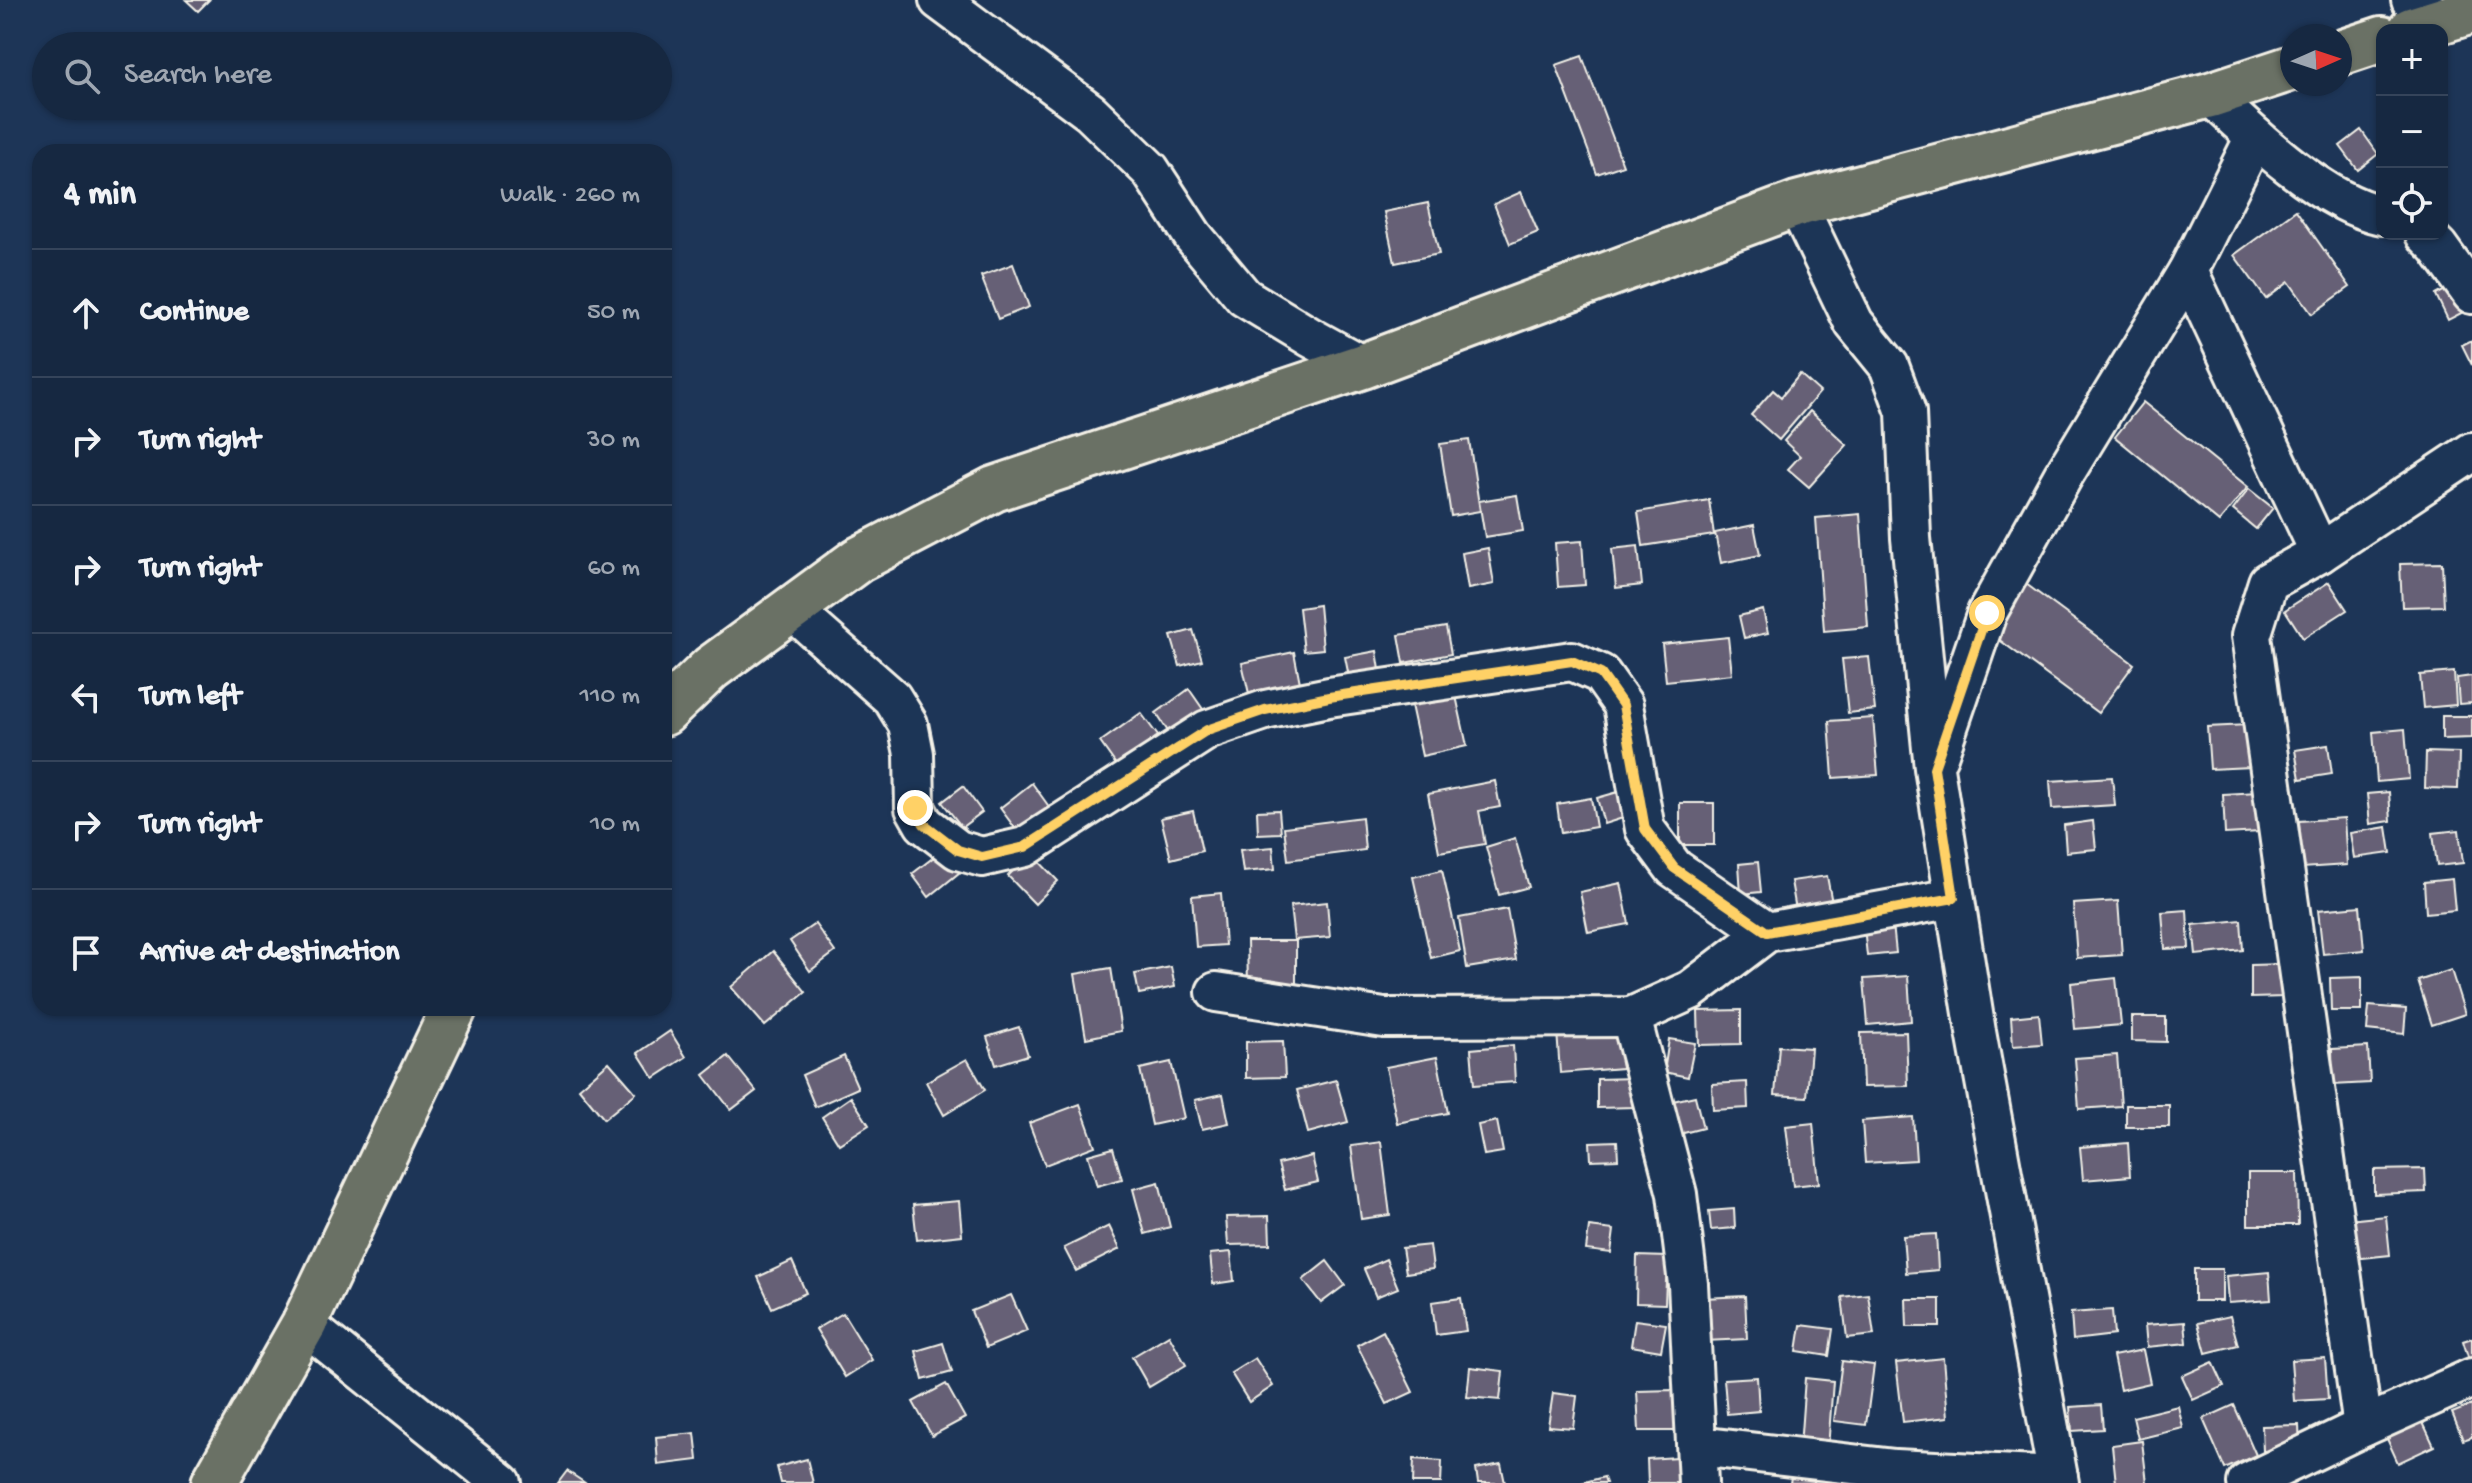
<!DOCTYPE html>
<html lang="en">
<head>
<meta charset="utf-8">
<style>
	body { margin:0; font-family:"Gochi Hand",sans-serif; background:#23344c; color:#f1f3f6 }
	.controls { position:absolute; right:24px; top:24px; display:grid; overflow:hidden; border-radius:16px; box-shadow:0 2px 6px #0004 }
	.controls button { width:72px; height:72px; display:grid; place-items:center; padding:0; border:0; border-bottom:2px solid #35445a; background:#162841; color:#f1f3f6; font:40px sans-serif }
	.compass { position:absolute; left:2280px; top:24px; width:72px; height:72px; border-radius:50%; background:#162841; box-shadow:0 2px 6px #0004; rotate:87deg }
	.stop { position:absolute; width:24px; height:24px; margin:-18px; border:6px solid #ffd166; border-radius:50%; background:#fff }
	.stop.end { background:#ffd166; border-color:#fff; box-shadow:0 2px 8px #0008 }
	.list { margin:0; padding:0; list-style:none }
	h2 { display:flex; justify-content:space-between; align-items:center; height:104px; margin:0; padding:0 32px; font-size:34px }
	h2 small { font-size:26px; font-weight:400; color:#9ea6b1 }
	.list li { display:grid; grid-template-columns:52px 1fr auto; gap:24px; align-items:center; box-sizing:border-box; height:128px; padding:0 32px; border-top:2px solid #35445a }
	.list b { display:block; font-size:30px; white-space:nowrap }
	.list em { font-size:26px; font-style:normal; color:#9ea6b1 }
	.icon { flex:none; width:44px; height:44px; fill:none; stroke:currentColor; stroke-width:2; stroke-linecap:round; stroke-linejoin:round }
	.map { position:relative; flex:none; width:2472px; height:1483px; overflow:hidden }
	.search { position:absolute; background:#162841; box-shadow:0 2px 6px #0004; left:32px; top:32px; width:640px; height:88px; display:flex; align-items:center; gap:20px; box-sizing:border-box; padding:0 28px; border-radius:44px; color:#9ea6b1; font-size:30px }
	.panel { position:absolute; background:#162841; box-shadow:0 2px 6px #0004; left:32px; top:144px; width:640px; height:872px; border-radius:24px }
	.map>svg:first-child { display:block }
</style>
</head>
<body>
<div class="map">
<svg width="2472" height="1483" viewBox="0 0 2472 1483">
	<rect width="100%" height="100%" fill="#1d3557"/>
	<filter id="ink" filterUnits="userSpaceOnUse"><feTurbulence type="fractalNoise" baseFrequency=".0125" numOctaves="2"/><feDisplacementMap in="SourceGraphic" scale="16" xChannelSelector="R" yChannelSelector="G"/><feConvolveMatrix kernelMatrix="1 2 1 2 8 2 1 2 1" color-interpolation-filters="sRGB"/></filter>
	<g filter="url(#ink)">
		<!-- building -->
		<g fill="#666176" stroke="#f4f1e8" stroke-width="2">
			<path d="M186 0H209L198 11Z"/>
			<path d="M1582 56 1623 165 1597 174 1556 65Z"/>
			<path d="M2361 130 2378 154 2358 170 2340 146Z"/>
			<path d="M1521 192 1538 232 1510 244 1494 204Z"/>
			<path d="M1428 203 1439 254 1395 263 1384 212Z"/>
			<path d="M2296 210 2350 287 2312 314 2289 282 2266 299 2234 255Z"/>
			<path d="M1013 264 1029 307 998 319 981 276Z"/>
			<path d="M2458 283 2471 308 2448 320 2436 295Z"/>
			<path d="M2472 340V365L2462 345Z"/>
			<path d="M1800 374 1820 392 1779 440 1751 415 1773 390 1781 397Z"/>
			<path d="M2143 402 2248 487 2219 522 2115 437Z"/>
			<path d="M1810 411 1847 445 1809 487 1788 469 1800 456 1784 441Z"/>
			<path d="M1469 440 1480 511 1451 516 1440 444Z"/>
			<path d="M2249 489 2273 508 2256 529 2233 510Z"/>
			<path d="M1517 495 1523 531 1485 537 1479 501Z"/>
			<path d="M1709 500 1714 535 1643 546 1638 512Z"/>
			<path d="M1860 514 1868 627 1824 631 1816 518Z"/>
			<path d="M1754 525 1760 555 1721 563 1715 533Z"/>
			<path d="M1582 541 1585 585 1558 587 1555 543Z"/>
			<path d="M1638 546 1642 585 1616 588 1612 549Z"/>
			<path d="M1488 548 1494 584 1468 589 1462 553Z"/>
			<path d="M2442 563 2444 606 2402 607 2400 564Z"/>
			<path d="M2329 582 2347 610 2303 638 2285 610Z"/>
			<path d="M2026 584 2134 664 2098 713 1990 633Z"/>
			<path d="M1319 605 1323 649 1304 651 1299 608Z"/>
			<path d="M1763 610 1768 633 1744 638 1739 616Z"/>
			<path d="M1446 627 1451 654 1404 663 1399 635Z"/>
			<path d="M1193 630 1202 660 1180 666 1171 636Z"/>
			<path d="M1728 637 1732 674 1666 681 1662 644Z"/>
			<path d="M1377 651 1381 676 1350 682 1345 657Z"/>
			<path d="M1294 652 1301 688 1250 698 1242 663Z"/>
			<path d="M1869 657 1875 710 1848 713 1842 659Z"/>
			<path d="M2454 672 2456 705 2423 708 2420 675Z"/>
			<path d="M2472 676V703L2459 704 2457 678Z"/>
			<path d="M1189 689 1207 715 1173 739 1156 713Z"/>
			<path d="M1456 696 1467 746 1422 756 1411 705Z"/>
			<path d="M1141 713 1158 736 1117 766 1100 742Z"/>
			<path d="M2442 716H2472V738L2442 739Z"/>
			<path d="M1873 718 1878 775 1833 778 1829 721Z"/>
			<path d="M2248 725 2250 767 2210 769 2207 727Z"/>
			<path d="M2405 729 2409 779 2377 782 2373 732Z"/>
			<path d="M2328 745 2332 774 2300 779 2295 750Z"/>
			<path d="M2426 752 2459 753 2458 789 2425 788Z"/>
			<path d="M2112 777 2115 805 2052 809 2050 781Z"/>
			<path d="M1495 781 1500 807 1479 811 1485 844 1439 852 1428 794Z"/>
			<path d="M1032 783 1050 808 1018 832 1000 808Z"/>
			<path d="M963 786 982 812 962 827 942 802Z"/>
			<path d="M1618 792 1626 817 1604 824 1597 798Z"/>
			<path d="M2258 792 2260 832 2225 834 2223 794Z"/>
			<path d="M2389 792 2391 821 2370 824 2367 794Z"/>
			<path d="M1591 798 1596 827 1561 833 1557 804Z"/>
			<rect x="1680" y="803" width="34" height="42"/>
			<path d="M1279 810 1281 833 1258 834 1257 811Z"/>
			<path d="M1193 811 1202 851 1171 859 1161 818Z"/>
			<path d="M1362 817 1365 850 1288 860 1284 827Z"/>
			<path d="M2344 818 2347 865 2302 868 2299 821Z"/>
			<path d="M2093 821 2096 849 2066 852 2064 825Z"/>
			<path d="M2387 827 2391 853 2354 858 2350 833Z"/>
			<path d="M2459 830 2463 863 2437 866 2433 833Z"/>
			<path d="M1515 838 1529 887 1499 895 1486 847Z"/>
			<path d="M1273 847 1275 869 1243 872 1240 850Z"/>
			<path d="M943 850 960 872 929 897 912 874Z"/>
			<path d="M1031 853 1058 881 1035 904 1008 876Z"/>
			<path d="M1758 862 1761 892 1741 894 1739 864Z"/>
			<path d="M1442 870 1460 951 1431 958 1413 877Z"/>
			<path d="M1827 876 1832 903 1796 910 1791 881Z"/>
			<path d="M2452 879 2455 910 2426 913 2424 882Z"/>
			<path d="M1621 883 1629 924 1588 932 1580 892Z"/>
			<path d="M1221 893 1225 945 1196 947 1192 896Z"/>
			<path d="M2118 901 2122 955 2077 958 2073 904Z"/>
			<path d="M1327 902 1330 937 1294 940 1290 906Z"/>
			<path d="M2360 906 2364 950 2323 954 2318 910Z"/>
			<path d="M1507 909 1516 960 1467 968 1459 918Z"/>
			<path d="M2187 910 2189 948 2165 949 2162 912Z"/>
			<path d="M2241 920 2243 950 2196 955 2193 925Z"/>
			<path d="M815 924 835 952 810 971 790 941Z"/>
			<path d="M1893 924 1896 953 1867 956 1864 927Z"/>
			<path d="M1247 941H1296V984L1248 985Z"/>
			<path d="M773 951 806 992 765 1026 731 987Z"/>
			<path d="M2283 964 2284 997 2251 998V965Z"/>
			<path d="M1171 967 1175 987 1139 994 1135 974Z"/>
			<path d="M1111 968 1121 1031 1086 1038 1075 974Z"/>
			<path d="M2451 970 2465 1014 2432 1025 2418 981Z"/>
			<path d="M1908 976 1911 1021 1868 1025 1864 979Z"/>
			<path d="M2362 977V1011H2331L2330 978Z"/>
			<path d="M2116 978 2121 1025 2075 1029 2071 983Z"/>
			<path d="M2369 1006 2406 1009 2404 1034 2367 1030Z"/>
			<path d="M1741 1010V1044L1699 1045 1698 1011Z"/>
			<path d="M2039 1014 2042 1044 2013 1046 2011 1017Z"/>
			<path d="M2132 1017H2166V1042L2132 1041Z"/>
			<path d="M1019 1027 1028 1055 996 1065 987 1037Z"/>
			<path d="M1619 1027 1622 1068 1560 1073 1557 1031Z"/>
			<path d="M670 1031 686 1057 654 1078 638 1053Z"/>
			<path d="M1906 1032 1908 1086 1863 1087 1861 1033Z"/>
			<path d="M1669 1039 1695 1043 1688 1077 1664 1072Z"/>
			<path d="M1283 1041 1285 1077 1246 1078V1042Z"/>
			<path d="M1513 1045 1515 1082 1474 1085 1471 1049Z"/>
			<path d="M1779 1046 1811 1048 1807 1097 1775 1095Z"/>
			<path d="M2368 1047 2370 1083 2333 1085 2332 1049Z"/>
			<path d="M2117 1055 2121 1106 2079 1109 2075 1058Z"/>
			<path d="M728 1056 756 1091 731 1110 704 1075Z"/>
			<path d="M844 1056 858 1088 815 1107 802 1075Z"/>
			<path d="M1437 1057 1448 1113 1397 1123 1386 1067Z"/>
			<path d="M967 1059 985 1090 944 1115 926 1082Z"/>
			<path d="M609 1062 636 1093 604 1119 579 1088Z"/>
			<path d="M1171 1062 1184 1118 1152 1125 1140 1069Z"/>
			<path d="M1635 1078V1107L1597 1108V1079Z"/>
			<path d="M1336 1080 1348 1122 1308 1133 1297 1090Z"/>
			<path d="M1747 1082 1748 1108 1713 1110 1712 1084Z"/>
			<path d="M1223 1094 1229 1123 1202 1129 1195 1100Z"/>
			<path d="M1695 1096 1703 1128 1672 1136 1664 1103Z"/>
			<path d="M851 1097 869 1125 839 1144 822 1117Z"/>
			<path d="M1080 1104 1095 1146 1045 1165 1029 1123Z"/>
			<rect x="2126" y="1105" width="43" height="22"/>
			<path d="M1913 1117 1916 1160 1865 1163 1862 1121Z"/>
			<path d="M1497 1121 1503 1152 1484 1155 1478 1125Z"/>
			<path d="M1813 1123 1819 1183 1793 1186 1786 1126Z"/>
			<path d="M1617 1141 1618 1159 1591 1160 1590 1142Z"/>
			<path d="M1381 1142 1390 1215 1361 1219 1351 1146Z"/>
			<path d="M2128 1143 2130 1176 2083 1180 2080 1147Z"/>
			<path d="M1113 1148 1122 1179 1097 1186 1088 1155Z"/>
			<path d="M1312 1156 1318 1182 1285 1190 1278 1164Z"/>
			<path d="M2425 1169 2426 1192 2374 1194V1170Z"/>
			<path d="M2248 1173H2297L2298 1225H2248Z"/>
			<path d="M1159 1182 1170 1227 1145 1234 1133 1189Z"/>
			<path d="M959 1201 962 1235 917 1240 913 1205Z"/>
			<path d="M1734 1209 1735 1228 1711 1230 1709 1211Z"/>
			<path d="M1269 1216 1270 1244 1228 1245 1226 1217Z"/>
			<path d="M2386 1216 2390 1255 2352 1259 2348 1220Z"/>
			<path d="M1109 1226 1120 1249 1076 1271 1064 1248Z"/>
			<path d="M1589 1227 1614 1230 1611 1253 1586 1250Z"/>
			<path d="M1936 1234 1938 1270 1906 1273 1903 1236Z"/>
			<path d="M1430 1245 1433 1269 1406 1273 1402 1248Z"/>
			<path d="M1231 1252 1234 1281 1213 1284 1210 1254Z"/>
			<path d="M1637 1256 1667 1257 1665 1304 1636 1303Z"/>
			<path d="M1386 1259 1398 1288 1376 1297 1364 1269Z"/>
			<path d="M792 1261 806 1293 772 1308 758 1277Z"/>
			<path d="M1327 1261 1345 1285 1321 1303 1303 1280Z"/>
			<rect x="2194" y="1269" width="28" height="32"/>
			<path d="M2269 1272 2271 1300 2228 1303 2226 1276Z"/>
			<path d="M1868 1294 1874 1335 1847 1338 1842 1297Z"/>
			<path d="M1011 1295 1027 1331 986 1348 971 1311Z"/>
			<path d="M1745 1296 1747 1339 1705 1341 1703 1298Z"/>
			<path d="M1461 1298 1466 1331 1436 1335 1432 1302Z"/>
			<path d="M1906 1299H1940V1327H1907Z"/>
			<path d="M2112 1310 2114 1335 2073 1340 2071 1313Z"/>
			<path d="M843 1313 872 1360 845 1377 816 1329Z"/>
			<path d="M2230 1316 2238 1345 2206 1353 2198 1323Z"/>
			<path d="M1635 1320 1666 1324 1661 1351 1631 1346Z"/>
			<path d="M2185 1322 2187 1343 2147 1347 2145 1325Z"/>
			<path d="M1801 1325 1833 1329 1829 1356 1797 1351Z"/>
			<path d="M1383 1331 1413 1392 1387 1404 1357 1345Z"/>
			<path d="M1169 1335 1186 1365 1149 1387 1132 1357Z"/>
			<path d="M2472 1338V1365L2471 1366 2463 1341Z"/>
			<path d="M943 1343 952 1372 923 1380 916 1351Z"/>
			<path d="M2143 1350 2150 1383 2120 1390 2113 1356Z"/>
			<path d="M1255 1358 1273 1386 1249 1402 1231 1373Z"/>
			<path d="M1943 1358 1948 1417 1903 1422 1896 1363Z"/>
			<path d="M2325 1358 2328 1399 2294 1401 2291 1360Z"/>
			<path d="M1842 1361 1874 1365 1866 1425 1834 1421Z"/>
			<path d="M2213 1362 2224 1386 2193 1400 2182 1376Z"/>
			<path d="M1470 1367 1503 1371 1500 1400 1467 1397Z"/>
			<path d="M1757 1377 1759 1411 1727 1414 1724 1379Z"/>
			<path d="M1805 1378 1833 1381 1828 1449 1800 1447Z"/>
			<path d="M946 1384 965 1418 932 1436 913 1402Z"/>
			<path d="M1674 1390 1675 1431H1639L1637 1391Z"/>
			<path d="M1553 1393 1577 1396 1573 1428 1548 1426Z"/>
			<path d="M2101 1405 2103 1429 2072 1431 2070 1407Z"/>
			<path d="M2234 1405 2256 1455 2225 1469 2203 1419Z"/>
			<path d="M2472 1405V1437L2463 1440 2452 1413Z"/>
			<path d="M2178 1406 2183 1428 2138 1439 2133 1417Z"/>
			<path d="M2419 1414 2434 1446 2398 1463 2383 1430Z"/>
			<path d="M2299 1425 2300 1450 2263 1451 2262 1426Z"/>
			<path d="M695 1433 698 1460 658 1465 656 1437Z"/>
			<path d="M2142 1441 2147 1483H2116L2112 1445Z"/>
			<path d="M1677 1457 1678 1483H1648L1647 1459Z"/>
			<path d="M807 1459 813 1483H781L777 1467Z"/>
			<path d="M1414 1459 1442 1461 1441 1483H1413Z"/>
			<path d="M1501 1464 1505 1483H1478L1476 1469Z"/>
			<path d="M567 1471 585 1483H558Z"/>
			<path d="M1792 1471 1816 1474 1814 1483H1790Z"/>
			<path d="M1604 1477 1606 1483H1581Z"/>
		</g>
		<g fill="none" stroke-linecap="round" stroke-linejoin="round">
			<!-- minor casing -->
			<g stroke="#f4f1e8" stroke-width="44">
				<g id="minor">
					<path d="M939 0 1090 112 1150 170 1193 236 1244 297 1310 337 1363 366"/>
					<path d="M2411 0 2442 20"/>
					<path d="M2210 95C2252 135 2324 204 2382 215"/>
					<path d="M1797 204 1854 323 1889 366 1906 412 1911 538 1934 768 1976 1032 2059 1483"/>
					<path d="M2425 234 2438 247 2472 294"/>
					<path d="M2188 271 2320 553"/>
					<path d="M791 609 892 698 908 724 914 754 915 808 924 824 958 850 982 857 1025 847 1207 730 1265 710 1329 697 1572 661 1601 674 1623 705 1645 829 1674 868 1767 932"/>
					<path d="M1938 756 1987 613 2063 476 2188 271 2255 137"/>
					<path d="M1216 992 1384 1018 1631 1017 1691 990 1767 932 1954 898"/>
					<path d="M1631 1017 1677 1194 1688 1284 1698 1483"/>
					<path d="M304 1324 502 1483"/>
					<path d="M2363 1427 2251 636 2268 582 2320 553 2472 452"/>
					<path d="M1698 1446 1895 1469 2058 1477"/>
					<path d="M2247 1483 2363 1427 2472 1378"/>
				</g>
			</g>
			<!-- primary casing -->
			<g stroke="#f4f1e8" stroke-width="50">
				<g id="primary">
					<path d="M2411 30 2472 11"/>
					<path d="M2340 53 2382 39"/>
					<path d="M664 713 711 668 858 560 994 489 1363 366 1797 204 2210 95 2292 68"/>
					<path d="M214 1483 304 1324 454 1008"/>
				</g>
			</g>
			<!-- minor -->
			<use href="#minor" stroke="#1d3557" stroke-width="38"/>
			<!-- primary -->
			<use href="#primary" stroke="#6b7165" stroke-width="44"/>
		</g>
	</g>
	<g fill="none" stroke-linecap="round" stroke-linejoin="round" filter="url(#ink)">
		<!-- route -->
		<path stroke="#ffd166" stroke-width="10" d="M915 808 924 824 958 850 982 857 1025 847 1207 730 1265 710 1329 697 1572 661 1601 674 1623 705 1645 829 1674 868 1767 932 1954 898 1934 768 1987 613"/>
	</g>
</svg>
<div class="controls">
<button>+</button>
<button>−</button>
<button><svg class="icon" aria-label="locate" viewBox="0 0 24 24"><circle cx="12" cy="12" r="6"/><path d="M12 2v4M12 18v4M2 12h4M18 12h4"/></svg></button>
</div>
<svg class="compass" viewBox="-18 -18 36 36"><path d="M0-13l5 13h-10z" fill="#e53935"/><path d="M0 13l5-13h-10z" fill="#9ea6b1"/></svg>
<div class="stop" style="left:1987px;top:613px"></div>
<div class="stop end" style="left:915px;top:808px"></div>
<div class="search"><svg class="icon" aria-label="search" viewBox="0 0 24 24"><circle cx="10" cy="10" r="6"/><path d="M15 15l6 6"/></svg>Search here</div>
<section class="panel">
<h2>4 min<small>Walk · 260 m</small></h2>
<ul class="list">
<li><svg class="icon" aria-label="ahead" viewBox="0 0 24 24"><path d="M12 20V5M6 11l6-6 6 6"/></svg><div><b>Continue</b></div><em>50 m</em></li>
<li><svg class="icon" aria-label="right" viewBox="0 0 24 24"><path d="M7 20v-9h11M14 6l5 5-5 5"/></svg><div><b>Turn right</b></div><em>30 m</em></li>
<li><svg class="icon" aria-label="right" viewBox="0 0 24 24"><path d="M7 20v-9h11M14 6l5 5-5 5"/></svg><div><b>Turn right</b></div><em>60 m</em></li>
<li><svg class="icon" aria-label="left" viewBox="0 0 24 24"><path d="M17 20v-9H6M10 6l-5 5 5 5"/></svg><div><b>Turn left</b></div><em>110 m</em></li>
<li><svg class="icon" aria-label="right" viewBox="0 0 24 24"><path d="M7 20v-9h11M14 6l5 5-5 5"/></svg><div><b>Turn right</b></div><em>10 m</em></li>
<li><svg class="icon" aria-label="arrive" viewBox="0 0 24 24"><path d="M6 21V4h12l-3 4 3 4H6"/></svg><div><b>Arrive at destination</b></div></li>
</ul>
</section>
</div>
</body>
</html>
